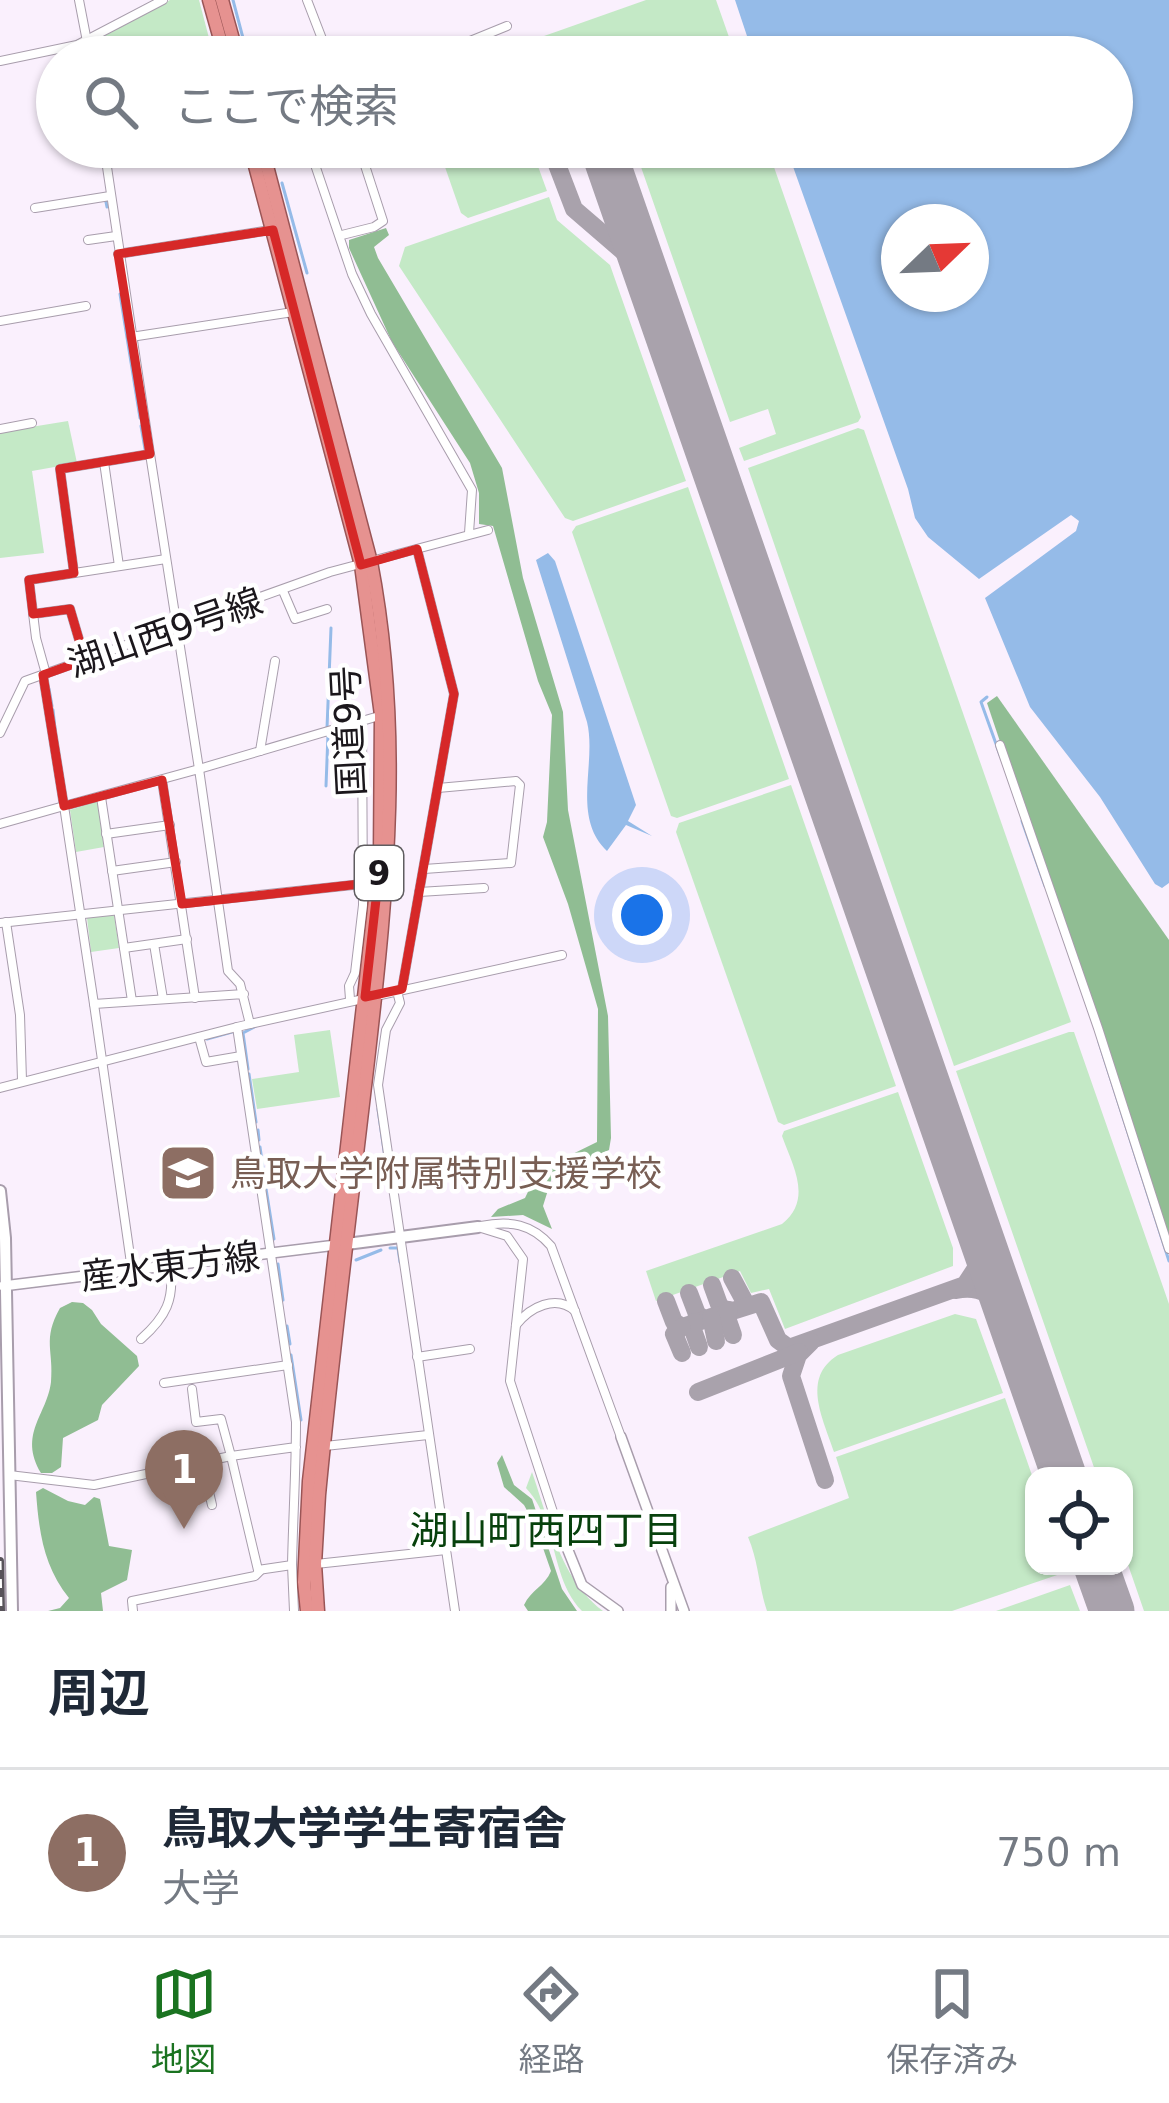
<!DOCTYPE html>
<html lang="ja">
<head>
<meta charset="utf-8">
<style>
	body { margin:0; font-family:"DejaVu Sans","Noto Sans JP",sans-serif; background:#f6f6f7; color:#1f2937 }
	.controls { position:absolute; right:36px; bottom:36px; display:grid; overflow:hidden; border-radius:24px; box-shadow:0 3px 9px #0004 }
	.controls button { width:108px; height:108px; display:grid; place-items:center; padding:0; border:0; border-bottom:3px solid #e0e1e3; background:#fff; color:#1f2937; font:60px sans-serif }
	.compass { position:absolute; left:881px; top:204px; width:108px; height:108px; border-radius:50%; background:#fff; box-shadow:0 3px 9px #0004; rotate:67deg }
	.you { position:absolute; left:642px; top:915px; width:42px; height:42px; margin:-30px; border:9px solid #fff; border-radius:50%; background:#1a73e8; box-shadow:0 0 0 18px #1a73e833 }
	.badge { display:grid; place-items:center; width:78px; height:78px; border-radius:50%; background:#1a7320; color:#fff; font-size:39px; font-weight:700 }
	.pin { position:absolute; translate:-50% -99px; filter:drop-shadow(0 3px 6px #0008) }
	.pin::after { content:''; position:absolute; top:63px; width:42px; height:36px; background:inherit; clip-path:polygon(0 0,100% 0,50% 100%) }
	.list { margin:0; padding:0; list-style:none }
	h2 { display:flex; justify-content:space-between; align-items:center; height:156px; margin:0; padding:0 48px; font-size:51px }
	h2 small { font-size:39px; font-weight:400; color:#747a83 }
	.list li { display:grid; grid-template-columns:78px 1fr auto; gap:36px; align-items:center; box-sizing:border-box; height:168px; padding:0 48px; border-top:3px solid #e0e1e3 }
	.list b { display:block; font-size:45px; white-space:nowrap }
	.list p { margin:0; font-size:39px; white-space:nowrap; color:#747a83 }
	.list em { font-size:39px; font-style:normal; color:#747a83 }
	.icon { flex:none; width:66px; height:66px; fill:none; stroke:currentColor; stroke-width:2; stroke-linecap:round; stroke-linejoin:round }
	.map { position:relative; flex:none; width:1169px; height:1611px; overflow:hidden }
	.search { position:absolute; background:#fff; box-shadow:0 3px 9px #0004; left:36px; right:36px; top:36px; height:132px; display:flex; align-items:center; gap:30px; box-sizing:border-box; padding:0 42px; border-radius:66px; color:#747a83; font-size:45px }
	.sheet { height:324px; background:#fff }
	nav { display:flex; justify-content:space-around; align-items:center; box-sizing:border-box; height:168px; border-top:3px solid #e0e1e3; background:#fff; font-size:33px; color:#747a83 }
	nav a { display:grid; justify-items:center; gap:6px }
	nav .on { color:#1a7320 }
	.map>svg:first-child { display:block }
</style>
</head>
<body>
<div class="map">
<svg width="1169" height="1611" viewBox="0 0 1169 1611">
	<rect width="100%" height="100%" fill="#faf0fd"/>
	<!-- green -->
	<g fill="#c4e9c6">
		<path d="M170 0H199L214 57H94L92 43Z"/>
		<path d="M646 0H716L736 57H485Z"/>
		<path d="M438 147H531L547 191 468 218 461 213Z"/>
		<path d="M634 147H767L861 417 858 422 744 461 739 448 776 434 768 409 730 422Z"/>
		<path d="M549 197 557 220 610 265 686 481 573 521 565 518 399 266 405 247Z"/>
		<path d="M68 421 77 463 32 471 44 553 0 558V432Z"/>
		<path d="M858 428 864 430 1071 1022 954 1066 748 468Z"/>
		<path d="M688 487 789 779 677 818 671 816 572 532 576 526Z"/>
		<path d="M791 785 896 1086 784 1125 778 1122 676 832 679 823Z"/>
		<path d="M98 801 104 847 76 852 70 810Z"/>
		<path d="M114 914 119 948 91 952 87 918Z"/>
		<path d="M330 1030 340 1097 257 1109 252 1079 299 1072 294 1035Z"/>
		<path d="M1069 1032H1074L1169 1304V1611H1144L1124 1553V1476H1097L956 1071Z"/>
		<path d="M898 1092 953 1248V1266L785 1329 769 1289 751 1293 740 1271 656 1301 646 1271 782 1224C813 1199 793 1167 782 1136L784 1131Z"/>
		<path d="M955 1314 976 1319 1003 1393 834 1452C823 1418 801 1378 838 1355Z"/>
		<path d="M1005 1398 1034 1481V1566H1064L1066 1572 952 1611H767C758 1584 759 1563 748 1537L849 1498 836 1457Z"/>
		<path d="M532 1472C549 1521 560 1579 603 1611H582C550 1579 558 1522 526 1488Z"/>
		<path d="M1070 1585 1080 1611H996Z"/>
	</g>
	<!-- forest -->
	<g fill="#90bd93">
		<path d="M386 228 389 235 374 247 378 258 502 468 523 578 563 712 568 810 608 1016 611 1138 609 1150 553 1174 543 1206 552 1229 523 1215 491 1217 498 1209 525 1198 538 1171 597 1142 598 1009 568 904 543 837 547 822 552 715 538 681 493 526 479 524V493L470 463 392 342 349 248V240Z"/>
		<path d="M997 696 1169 940V1243L987 703Z"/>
		<path d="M72 1302 83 1303 92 1310 101 1324 137 1356 139 1366 102 1405 98 1420 63 1438 61 1467 52 1473H41C18 1434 47 1415 51 1382 54 1350 42 1340 60 1308Z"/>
		<path d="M502 1455 514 1485 532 1499 562 1589 577 1611H528L524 1605C531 1590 545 1586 551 1571L535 1525 524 1505 504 1487 497 1463Z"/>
		<path d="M43 1488 68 1501 85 1505 94 1497 100 1499 109 1546 132 1550 127 1580 101 1593 103 1611H48L60 1608 69 1598C44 1567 39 1533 36 1492Z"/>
	</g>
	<!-- water -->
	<g fill="#95bbe8" fill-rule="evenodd">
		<path d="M735 0H1169V883L1162 888 1155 884 1100 797 1030 707 985 598 1076 531 1079 521 1071 515 979 579 928 537 915 518 908 489 786 147H1112V57H754ZM899 222H971V294H899Z"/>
		<path d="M548 553 555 561 636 805 628 821 652 836 626 825 607 851C571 817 597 763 587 722L536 560Z"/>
	</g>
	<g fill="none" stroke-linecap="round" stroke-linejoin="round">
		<!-- stream -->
		<g stroke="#95bbe8" stroke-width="3">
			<path d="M233 0 248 57"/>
			<path d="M282 183 307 273"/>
			<path d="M106 202 107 207"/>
			<path d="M120 294 140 418"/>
			<path d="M141 426 145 449"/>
			<path d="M49 689 52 706"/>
			<path d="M987 697 981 702 1000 755"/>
			<path d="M53 710 55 729"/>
			<path d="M327 728 331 628"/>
			<path d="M326 786 328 734"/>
			<path d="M1022 821 1045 886"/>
			<path d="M207 1039 232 1032"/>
			<path d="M1099 1042 1169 1261"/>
			<path d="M248 1069 243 1033 256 1026"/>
			<path d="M249 1074 256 1122"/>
			<path d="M378 1109 387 1171"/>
			<path d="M258 1130 259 1140"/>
			<path d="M260 1147 263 1168"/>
			<path d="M264 1176 274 1239"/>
			<path d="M390 1248H398L400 1262"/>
			<path d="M356 1260 381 1250"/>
			<path d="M278 1264 283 1300"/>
			<path d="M287 1326 290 1344"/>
			<path d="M291 1355 301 1420"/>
		</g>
		<!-- taxiway -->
		<g stroke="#a9a2ac" stroke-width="18">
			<path d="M566 147 556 162 574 209 639 265 652 290"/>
			<path d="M732 1278 746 1304"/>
			<path d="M712 1285 720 1307 727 1310"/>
			<path d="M956 1290C981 1285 997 1296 1009 1318"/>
			<path d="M689 1293 697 1314 704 1319"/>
			<path d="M666 1301 674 1322 682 1327 761 1302 778 1340 789 1348 965 1285 982 1259 979 1229"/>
			<path d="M729 1310 726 1315 733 1335"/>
			<path d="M711 1317 716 1341"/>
			<path d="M694 1322 692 1327 699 1347"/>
			<path d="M682 1327 674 1334 682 1353"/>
			<path d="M811 1342 798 1355 791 1376 825 1480"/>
			<path d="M698 1392 799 1352"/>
		</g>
		<!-- runway -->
		<g stroke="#a9a2ac" stroke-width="45">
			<path d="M602 147 1064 1476"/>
			<path d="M1096 1566 1112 1611"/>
		</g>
		<!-- minor casing -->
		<g stroke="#a89dac" stroke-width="10">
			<g id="minor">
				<path d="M79 0 90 57"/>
				<path d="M307 0 329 57"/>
				<path d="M431 57 507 26"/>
				<path d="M0 61 77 45 163 0"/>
				<path d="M104 147 150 454"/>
				<path d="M309 147 352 274 371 314 472 490 469 533"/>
				<path d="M106 162 128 147"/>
				<path d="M35 208 110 196"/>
				<path d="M342 235 374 227 383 221 359 147"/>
				<path d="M88 240 116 236"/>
				<path d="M118 254 271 230"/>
				<path d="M0 321 86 306"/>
				<path d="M131 337 293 312"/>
				<path d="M0 429 32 423"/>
				<path d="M104 462 119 566"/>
				<path d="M74 573 60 469 150 454 199 769 379 716"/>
				<path d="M283 591 295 619 327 609"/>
				<path d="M33 614 70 609 85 660"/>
				<path d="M46 674 36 638 29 580 166 559"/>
				<path d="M0 733 25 681 330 572 488 530"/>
				<path d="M1000 745 1098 1028 1169 1249"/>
				<path d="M260 751 275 661"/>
				<path d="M162 780 195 998"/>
				<path d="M101 797 132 1001"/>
				<path d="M0 824 64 806 43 675"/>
				<path d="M106 834 170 825"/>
				<path d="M424 869 511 863 520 785 516 781 438 788"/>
				<path d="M112 871 176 862"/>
				<path d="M419 892 484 888"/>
				<path d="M6 922 20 1015 22 1080"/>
				<path d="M0 923 362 884"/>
				<path d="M154 944 163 999"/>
				<path d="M124 948 187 939"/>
				<path d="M402 989 454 694 417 549"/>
				<path d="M397 991 400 1003 386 1030 378 1085 455 1611"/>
				<path d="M244 994 94 1004 64 806 199 769 228 971 240 984 250 1024 237 1027 296 1422C296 1470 293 1517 292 1565L258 1570 231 1456 296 1447"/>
				<path d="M350 999 349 986 355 973 363 905 362 721"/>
				<path d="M94 1004 132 1270"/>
				<path d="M250 1024 562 955"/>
				<path d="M199 1037 206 1062 241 1056"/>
				<path d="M0 1088 237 1027"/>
				<path d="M481 1226C510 1220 532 1224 551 1246L621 1437"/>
				<path d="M478 1227 507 1236 523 1259 510 1381 555 1518"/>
				<path d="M516 1325C530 1307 556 1294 575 1311"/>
				<path d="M141 1339C166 1317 175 1299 170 1266"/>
				<path d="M417 1357 470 1349"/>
				<path d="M164 1383 288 1365"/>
				<path d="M325 1446 428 1435"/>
				<path d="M202 1462 212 1505"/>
				<path d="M9 1475 94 1485 231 1456 221 1419 196 1422 192 1389"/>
				<path d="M316 1564 446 1550"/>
				<path d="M292 1565 294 1611"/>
				<path d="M133 1611 132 1601 255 1576 260 1571"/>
			</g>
		</g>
		<!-- tertiary casing -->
		<g stroke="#a89dac" stroke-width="12">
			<g id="tertiary">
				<path d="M3 1286 336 1245"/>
				<path d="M621 1437 684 1611"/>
				<path d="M555 1518 582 1585 618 1611"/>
				<path d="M671 1611V1587"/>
			</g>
		</g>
		<!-- secondary casing -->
		<g stroke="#a89dac" stroke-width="14">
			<g id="secondary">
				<path d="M0 1191 5 1238 12 1611"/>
				<path d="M339 1245 478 1227"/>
			</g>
		</g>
		<!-- trunk casing -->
		<g stroke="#9a5556" stroke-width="15">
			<g id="trunk">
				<path d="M209 0 225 57"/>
				<path d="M222 0 238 57"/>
				<path d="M250 147 361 565 381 715 380 856 309 1481 304 1582 307 1611"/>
				<path d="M262 147 371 562C403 729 388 885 369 1052 352 1200 333 1347 319 1495L315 1564 318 1611"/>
			</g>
		</g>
		<!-- minor -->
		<use href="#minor" stroke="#fff" stroke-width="8"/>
		<!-- tertiary -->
		<use href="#tertiary" stroke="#fff" stroke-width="9"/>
		<!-- secondary -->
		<use href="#secondary" stroke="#fff" stroke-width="10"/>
		<!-- trunk -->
		<use href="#trunk" stroke="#e69290" stroke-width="12"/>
		<!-- rail casing -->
		<g stroke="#58535a" stroke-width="8">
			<path id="rail" d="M0 1561 1 1611"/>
		</g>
		<!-- rail -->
		<use href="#rail" stroke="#fff" stroke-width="3" stroke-dasharray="9" stroke-linecap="butt"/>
	</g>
	<!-- marked area -->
	<path fill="none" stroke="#d62828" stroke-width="9" stroke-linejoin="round" d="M273 230 361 565 417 549 454 694 402 989 365 997 378 882 182 904 162 780 64 806 43 675 85 660 70 609 33 614 29 580 74 573 60 469 150 454 118 254Z"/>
	<!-- icons -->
	<defs>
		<g id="school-square" transform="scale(3)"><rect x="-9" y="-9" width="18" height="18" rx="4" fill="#8d6e63" stroke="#fff"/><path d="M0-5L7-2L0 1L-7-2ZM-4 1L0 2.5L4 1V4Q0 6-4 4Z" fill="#fff"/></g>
	</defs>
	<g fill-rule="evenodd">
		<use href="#school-square" x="188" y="1173"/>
	</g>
	<g text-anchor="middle" stroke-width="9" stroke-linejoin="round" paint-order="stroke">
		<!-- shield labels -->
		<rect fill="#fff" stroke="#5f5d60" stroke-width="3" x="355" y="846" width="48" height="54" rx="9"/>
		<g font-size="33" font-weight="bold" fill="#1b171c">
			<text x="379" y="885">9</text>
		</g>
		<!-- street labels -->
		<g font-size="36" fill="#1b171c" stroke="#fff">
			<text transform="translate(165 632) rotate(-19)" y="13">湖山西9号線</text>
			<text transform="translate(348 731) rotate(-93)" y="13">国道9号</text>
			<text transform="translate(170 1266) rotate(-7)" y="13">産水東方線</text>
		</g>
		<!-- education labels -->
		<g font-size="36" fill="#785e54" stroke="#fff" text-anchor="start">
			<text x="230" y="1186">鳥取大学附属特別支援学校</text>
		</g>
		<!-- neighbourhood labels -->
		<g font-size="39" fill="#07410c" stroke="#fff">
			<text x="546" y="1544">湖山町西四丁目</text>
		</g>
	</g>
</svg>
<div class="controls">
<button><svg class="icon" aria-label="locate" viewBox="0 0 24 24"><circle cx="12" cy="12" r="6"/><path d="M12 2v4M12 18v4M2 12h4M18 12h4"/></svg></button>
</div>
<svg class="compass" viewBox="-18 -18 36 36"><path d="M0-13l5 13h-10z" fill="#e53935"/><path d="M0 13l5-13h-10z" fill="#747a83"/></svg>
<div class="you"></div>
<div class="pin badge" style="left:184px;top:1529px;background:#8d6e63">1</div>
<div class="search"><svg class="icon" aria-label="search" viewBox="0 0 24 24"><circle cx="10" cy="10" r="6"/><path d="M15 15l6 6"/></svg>ここで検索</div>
</div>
<section class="sheet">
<h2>周辺<small></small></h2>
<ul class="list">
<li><span class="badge" style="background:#8d6e63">1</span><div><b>鳥取大学学生寄宿舎</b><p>大学</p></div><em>750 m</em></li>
</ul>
</section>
<nav>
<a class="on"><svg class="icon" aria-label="map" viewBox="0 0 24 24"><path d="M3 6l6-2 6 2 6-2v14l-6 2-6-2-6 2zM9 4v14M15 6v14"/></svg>地図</a>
<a><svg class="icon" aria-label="directions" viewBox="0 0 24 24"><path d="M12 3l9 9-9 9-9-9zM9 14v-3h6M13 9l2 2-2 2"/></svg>経路</a>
<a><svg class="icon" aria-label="saved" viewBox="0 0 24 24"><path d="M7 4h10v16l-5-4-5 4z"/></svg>保存済み</a>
</nav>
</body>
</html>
